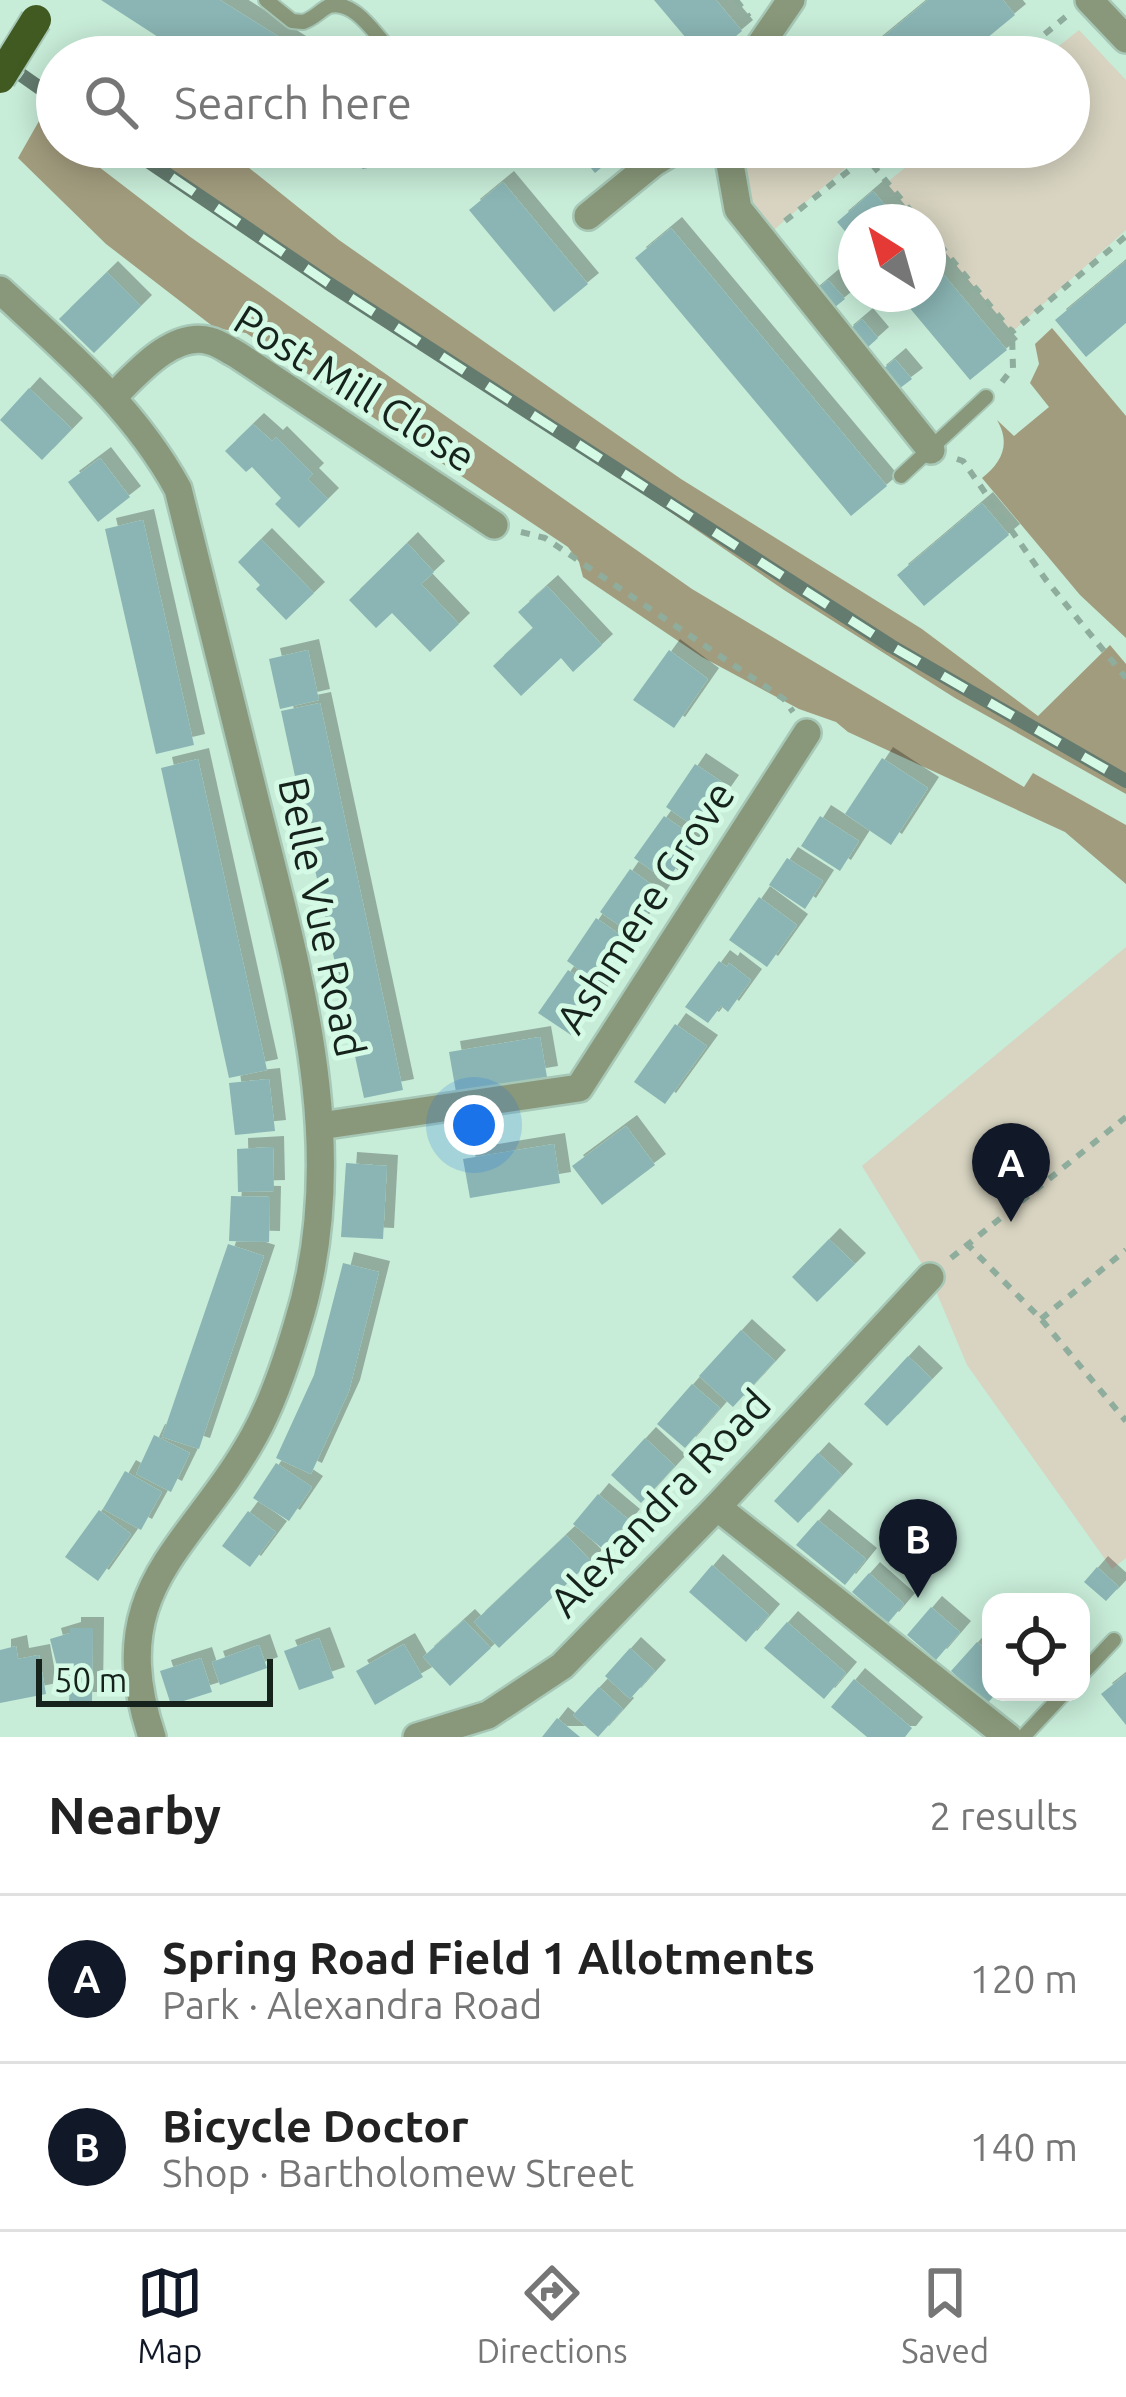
<!DOCTYPE html>
<html lang="en">
<head>
<meta charset="utf-8">
<style>
	body { margin:0; font-family:Ubuntu,sans-serif; background:#f6f6f6; color:#222 }
	.controls { position:absolute; right:36px; bottom:36px; display:grid; overflow:hidden; border-radius:24px; box-shadow:0 6px 30px #0003 }
	.controls button { width:108px; height:108px; display:grid; place-items:center; padding:0; border:0; border-bottom:3px solid #e0e0e0; background:#fff; color:#222; font:60px sans-serif }
	.compass { position:absolute; left:838px; top:204px; width:108px; height:108px; border-radius:50%; background:#fff; box-shadow:0 6px 30px #0003; rotate:323deg }
	.scale { position:absolute; left:36px; bottom:30px; width:237px; box-sizing:border-box; padding-left:12px; border:6px solid #16231c; border-top:0; font-size:33px; line-height:42px; white-space:nowrap; color:#16231c; -webkit-text-stroke:9px #d4f9e5; paint-order:stroke }
	.you { position:absolute; left:474px; top:1125px; width:42px; height:42px; margin:-30px; border:9px solid #fff; border-radius:50%; background:#1a73e8; box-shadow:0 0 0 18px #1a73e833 }
	.badge { display:grid; place-items:center; width:78px; height:78px; border-radius:50%; background:#111827; color:#fff; font-size:39px; font-weight:700 }
	.pin { position:absolute; translate:-50% -99px; filter:drop-shadow(0 3px 6px #0008) }
	.pin::after { content:''; position:absolute; top:63px; width:42px; height:36px; background:inherit; clip-path:polygon(0 0,100% 0,50% 100%) }
	.list { margin:0; padding:0; list-style:none }
	h2 { display:flex; justify-content:space-between; align-items:center; height:156px; margin:0; padding:0 48px; font-size:51px }
	h2 small { font-size:39px; font-weight:400; color:#767676 }
	.list li { display:grid; grid-template-columns:78px 1fr auto; gap:36px; align-items:center; box-sizing:border-box; height:168px; padding:0 48px; border-top:3px solid #e0e0e0 }
	.list b { display:block; font-size:45px; white-space:nowrap }
	.list p { margin:0; font-size:39px; white-space:nowrap; color:#767676 }
	.list em { font-size:39px; font-style:normal; color:#767676 }
	.icon { flex:none; width:66px; height:66px; fill:none; stroke:currentColor; stroke-width:2; stroke-linecap:round; stroke-linejoin:round }
	.map { position:relative; flex:none; width:1126px; height:1737px; overflow:hidden }
	.search { position:absolute; background:#fff; box-shadow:0 6px 30px #0003; left:36px; right:36px; top:36px; height:132px; display:flex; align-items:center; gap:30px; box-sizing:border-box; padding:0 42px; border-radius:66px; color:#767676; font-size:45px }
	.sheet { height:492px; background:#fff }
	nav { display:flex; justify-content:space-around; align-items:center; box-sizing:border-box; height:168px; border-top:3px solid #e0e0e0; background:#fff; font-size:33px; color:#767676 }
	nav a { display:grid; justify-items:center; gap:6px }
	nav .on { color:#111827 }
	.map>svg:first-child { display:block }
</style>
</head>
<body>
<div class="map">
<svg width="1126" height="1737" viewBox="0 0 1126 1737">
	<defs>
		<filter id="shadow"><feDropShadow dx="11" dy="-11" stdDeviation="0" flood-color="#0004"/></filter>
	</defs>
	<rect width="100%" height="100%" fill="#c7ecd8"/>
	<!-- green -->
	<g fill="#d8d4c1">
		<path d="M1079 30 1126 80V230L1012 332 928 233V222H919L886 183 931 147H1069V57H1045Z"/>
		<path d="M727 147H851L859 156 761 241Z"/>
		<path d="M1126 947V1558L1112 1569 967 1365 930 1277 862 1166Z"/>
	</g>
	<!-- forest -->
	<g fill="#a29c7e">
		<path d="M39 121 57 134V147H73L189 236 692 589 1024 787 1033 773 1126 825V884L1065 832 848 732 836 722 799 709 702 657 583 577 579 562 568 547 246 333 215 328 106 244 18 158Z"/>
		<path d="M138 147H223L339 240 576 406 681 479 922 629 1038 716 1110 645 1126 664V794L955 698 784 590Z"/>
		<path d="M1052 328 1126 416V638L1080 595 982 478C1002 462 1011 444 997 420L1014 436 1049 407 1030 383 1039 364 1035 344Z"/>
	</g>
	<!-- building -->
	<g fill="#8ab5b4" filter="url(#shadow)">
		<path d="M101 0H220L311 57H189Z"/>
		<path d="M654 0H716L742 31 711 57H702Z"/>
		<path d="M928 0H1003L1015 15 964 57H859Z"/>
		<path d="M328 147H444L445 152 363 169Z"/>
		<path d="M574 147H626L595 173Z"/>
		<path d="M503 182 588 284 554 312 469 210Z"/>
		<path d="M873 191 899 222H856V244L837 222Z"/>
		<path d="M671 228 887 486 851 516 635 258Z"/>
		<path d="M928 256 1007 350 970 380 898 294H928Z"/>
		<path d="M1126 261V323L1086 357 1055 320Z"/>
		<path d="M107 272 141 306 94 353 59 319Z"/>
		<path d="M828 280 845 299 824 316 808 297Z"/>
		<path d="M862 319 878 338 858 356 842 336Z"/>
		<path d="M895 359 912 379 891 395 875 376Z"/>
		<path d="M29 388 72 429 42 460 0 420Z"/>
		<path d="M253 424 272 441 276 437 313 474 308 479 328 499 299 528 275 504 281 498 252 467 246 472 225 451Z"/>
		<path d="M100 458 130 497 98 522 68 482Z"/>
		<path d="M982 503 1009 535 924 606 897 575Z"/>
		<path d="M143 520 194 745 156 754 105 529Z"/>
		<path d="M261 539 314 593 286 620 256 589 260 585 238 562Z"/>
		<path d="M407 543 434 572 421 584 459 624 430 652 392 613 376 628 349 600Z"/>
		<path d="M547 586 602 645 573 672 561 658 521 696 493 666 533 628 518 612Z"/>
		<path d="M308 650 319 700 280 709 269 659Z"/>
		<path d="M669 650 708 679 674 728 633 700Z"/>
		<path d="M320 703 403 1090 364 1098 281 711Z"/>
		<path d="M882 758 928 788 891 845 845 814Z"/>
		<path d="M198 759 267 1070 229 1078 161 768Z"/>
		<path d="M695 764 728 786 698 829 666 807Z"/>
		<path d="M664 816 696 838 667 881 634 858Z"/>
		<path d="M820 816 859 841 840 871 801 846Z"/>
		<path d="M787 858 823 881 805 909 769 885Z"/>
		<path d="M630 869 662 892 632 934 600 912Z"/>
		<path d="M759 897 797 925 767 967 729 940Z"/>
		<path d="M596 918 629 941 599 984 567 961Z"/>
		<path d="M719 961 727 967 729 963 751 980 728 1012 721 1006 708 1023 685 1007Z"/>
		<path d="M568 970 601 992 571 1035 538 1013Z"/>
		<path d="M675 1024 707 1046 665 1104 634 1082Z"/>
		<path d="M540 1037 547 1077 456 1092 449 1052Z"/>
		<path d="M269 1079 275 1131 235 1135 229 1083Z"/>
		<path d="M626 1126 655 1165 602 1205 572 1166Z"/>
		<path d="M554 1144 560 1183 470 1198 463 1159Z"/>
		<path d="M273 1147 274 1191 238 1192 237 1149Z"/>
		<path d="M346 1163 387 1166 383 1239 341 1237Z"/>
		<path d="M231 1196 270 1197 269 1242 229 1241Z"/>
		<path d="M829 1239 855 1264 817 1302 792 1277Z"/>
		<path d="M228 1244 264 1256 199 1449 162 1437Z"/>
		<path d="M343 1263 379 1272 349 1391 311 1474 276 1458 314 1375Z"/>
		<path d="M741 1330 775 1361 733 1407 699 1376Z"/>
		<path d="M908 1356 932 1379 887 1426 864 1404Z"/>
		<path d="M692 1384 720 1408 685 1448 657 1424Z"/>
		<path d="M154 1435 190 1453 171 1492 136 1474Z"/>
		<path d="M645 1438 675 1466 641 1503 611 1475Z"/>
		<path d="M818 1453 842 1475 798 1523 774 1501Z"/>
		<path d="M276 1463 312 1487 289 1521 253 1498Z"/>
		<path d="M125 1471 162 1492 141 1530 103 1509Z"/>
		<path d="M598 1494 629 1520 604 1550 573 1524Z"/>
		<path d="M99 1510 131 1534 98 1581 65 1557Z"/>
		<path d="M248 1511 276 1532 250 1567 222 1546Z"/>
		<path d="M818 1520 866 1559 845 1585 796 1545Z"/>
		<path d="M566 1535 591 1561 499 1648 474 1622Z"/>
		<path d="M712 1565 769 1615 746 1642 689 1592Z"/>
		<path d="M1097 1567 1119 1587 1106 1601 1084 1582Z"/>
		<path d="M869 1573 904 1604 888 1623 852 1592Z"/>
		<path d="M931 1607 960 1632 936 1660 907 1635Z"/>
		<path d="M464 1620 491 1648 450 1686 423 1657Z"/>
		<path d="M787 1622 846 1673 824 1699 764 1648Z"/>
		<path d="M70 1628H93L92 1703H69L70 1680 61 1682 50 1639 70 1633Z"/>
		<path d="M319 1638 334 1678 299 1690 284 1651Z"/>
		<path d="M977 1642 991 1654V1692H997L987 1704 951 1671Z"/>
		<path d="M404 1644 423 1677 375 1705 356 1671Z"/>
		<path d="M259 1645 267 1668 220 1685 212 1662Z"/>
		<path d="M16 1646 18 1659 39 1655 46 1694 0 1703V1650Z"/>
		<path d="M630 1648 655 1671 630 1699 605 1676Z"/>
		<path d="M201 1658 212 1692 171 1705 160 1671Z"/>
		<path d="M1126 1674V1725L1101 1694Z"/>
		<path d="M854 1679 912 1728 905 1737H867L831 1707Z"/>
		<path d="M599 1687 623 1709 598 1737 573 1715Z"/>
		<path d="M557 1718 580 1737H542Z"/>
	</g>
	<g fill="none" stroke-linecap="round" stroke-linejoin="round">
		<!-- lane casing -->
		<g stroke="#a7c8b6" stroke-width="18">
			<g id="lane">
				<path d="M266 0 292 21 303 22C315 18 319 11 329 6 352 0 371 28 384 43"/>
				<path d="M901 476 986 397"/>
				<path d="M1081 1675 1114 1640"/>
				<path d="M1023 1737 1065 1692"/>
			</g>
		</g>
		<!-- street casing -->
		<g stroke="#a7c8b6" stroke-width="32">
			<g id="street">
				<path d="M1089 0 1126 39"/>
				<path d="M752 57 791 0"/>
				<path d="M727 147 738 209 931 450"/>
				<path d="M588 216 653 163 680 147"/>
				<path d="M0 290C66 351 134 408 178 489 205 595 231 701 257 807 299 976 352 1153 297 1326 286 1363 273 1402 254 1436 190 1551 102 1587 152 1737"/>
				<path d="M114 396C137 373 174 330 210 341 219 343 228 350 236 354L494 525"/>
				<path d="M320 1126 579 1088 807 733"/>
				<path d="M717 1507 1008 1737"/>
				<path d="M417 1737 488 1715 562 1666 717 1507 930 1277"/>
			</g>
		</g>
		<!-- path -->
		<g stroke="#8fad9d" stroke-width="6" stroke-dasharray="9 9" stroke-linecap="butt">
			<path d="M736 0 749 17"/>
			<path d="M1017 57 1069 14"/>
			<path d="M909 147 866 157 920 222"/>
			<path d="M785 221 866 157 858 147"/>
			<path d="M928 231 1012 332 1126 236"/>
			<path d="M1002 382 1013 368 1012 333"/>
			<path d="M957 459 963 461 1046 580 1126 678"/>
			<path d="M521 532 545 538 784 699 793 712"/>
			<path d="M966 1243 1041 1319 1126 1421"/>
			<path d="M951 1258 1126 1117"/>
			<path d="M1041 1319 1126 1250"/>
		</g>
		<!-- lane -->
		<use href="#lane" stroke="#89987a" stroke-width="14"/>
		<!-- street -->
		<use href="#street" stroke="#89987a" stroke-width="27"/>
		<!-- rail casing -->
		<g stroke="#647b6f" stroke-width="14">
			<g id="rail">
				<path d="M0 60 57 100"/>
				<path d="M127 147 328 283 891 646 1126 781"/>
			</g>
		</g>
		<!-- rail -->
		<use href="#rail" stroke="#d4f9e5" stroke-width="9" stroke-dasharray="27" stroke-linecap="butt"/>
		<!-- primary-bridge casing -->
		<g stroke="#a7c8b6" stroke-width="34" stroke-linecap="butt">
			<path id="primary-bridge" d="M0 78 36 20"/>
		</g>
		<!-- primary-bridge -->
		<use href="#primary-bridge" stroke="#415a22" stroke-width="30"/>
	</g>
	<g text-anchor="middle" stroke-width="10" stroke-linejoin="round" paint-order="stroke">
		<!-- street labels -->
		<g font-size="42" fill="#16231c" stroke="#d4f9e5">
			<text transform="translate(355 388) rotate(32)" y="15">Post Mill Close</text>
			<text transform="translate(645 907) rotate(-57)" y="15">Ashmere Grove</text>
			<text transform="translate(322 917) rotate(78)" y="15">Belle Vue Road</text>
			<text transform="translate(660 1503) rotate(-46)" y="15">Alexandra Road</text>
		</g>
	</g>
</svg>
<div class="controls">
<button><svg class="icon" aria-label="locate" viewBox="0 0 24 24"><circle cx="12" cy="12" r="6"/><path d="M12 2v4M12 18v4M2 12h4M18 12h4"/></svg></button>
</div>
<svg class="compass" viewBox="-18 -18 36 36"><path d="M0-13l5 13h-10z" fill="#e53935"/><path d="M0 13l5-13h-10z" fill="#767676"/></svg>
<div class="scale">50 m</div>
<div class="you"></div>
<div class="pin badge" style="left:1011px;top:1222px">A</div>
<div class="pin badge" style="left:918px;top:1598px">B</div>
<div class="search"><svg class="icon" aria-label="search" viewBox="0 0 24 24"><circle cx="10" cy="10" r="6"/><path d="M15 15l6 6"/></svg>Search here</div>
</div>
<section class="sheet">
<h2>Nearby<small>2 results</small></h2>
<ul class="list">
<li><span class="badge">A</span><div><b>Spring Road Field 1 Allotments</b><p>Park · Alexandra Road</p></div><em>120 m</em></li>
<li><span class="badge">B</span><div><b>Bicycle Doctor</b><p>Shop · Bartholomew Street</p></div><em>140 m</em></li>
</ul>
</section>
<nav>
<a class="on"><svg class="icon" aria-label="map" viewBox="0 0 24 24"><path d="M3 6l6-2 6 2 6-2v14l-6 2-6-2-6 2zM9 4v14M15 6v14"/></svg>Map</a>
<a><svg class="icon" aria-label="directions" viewBox="0 0 24 24"><path d="M12 3l9 9-9 9-9-9zM9 14v-3h6M13 9l2 2-2 2"/></svg>Directions</a>
<a><svg class="icon" aria-label="saved" viewBox="0 0 24 24"><path d="M7 4h10v16l-5-4-5 4z"/></svg>Saved</a>
</nav>
</body>
</html>
